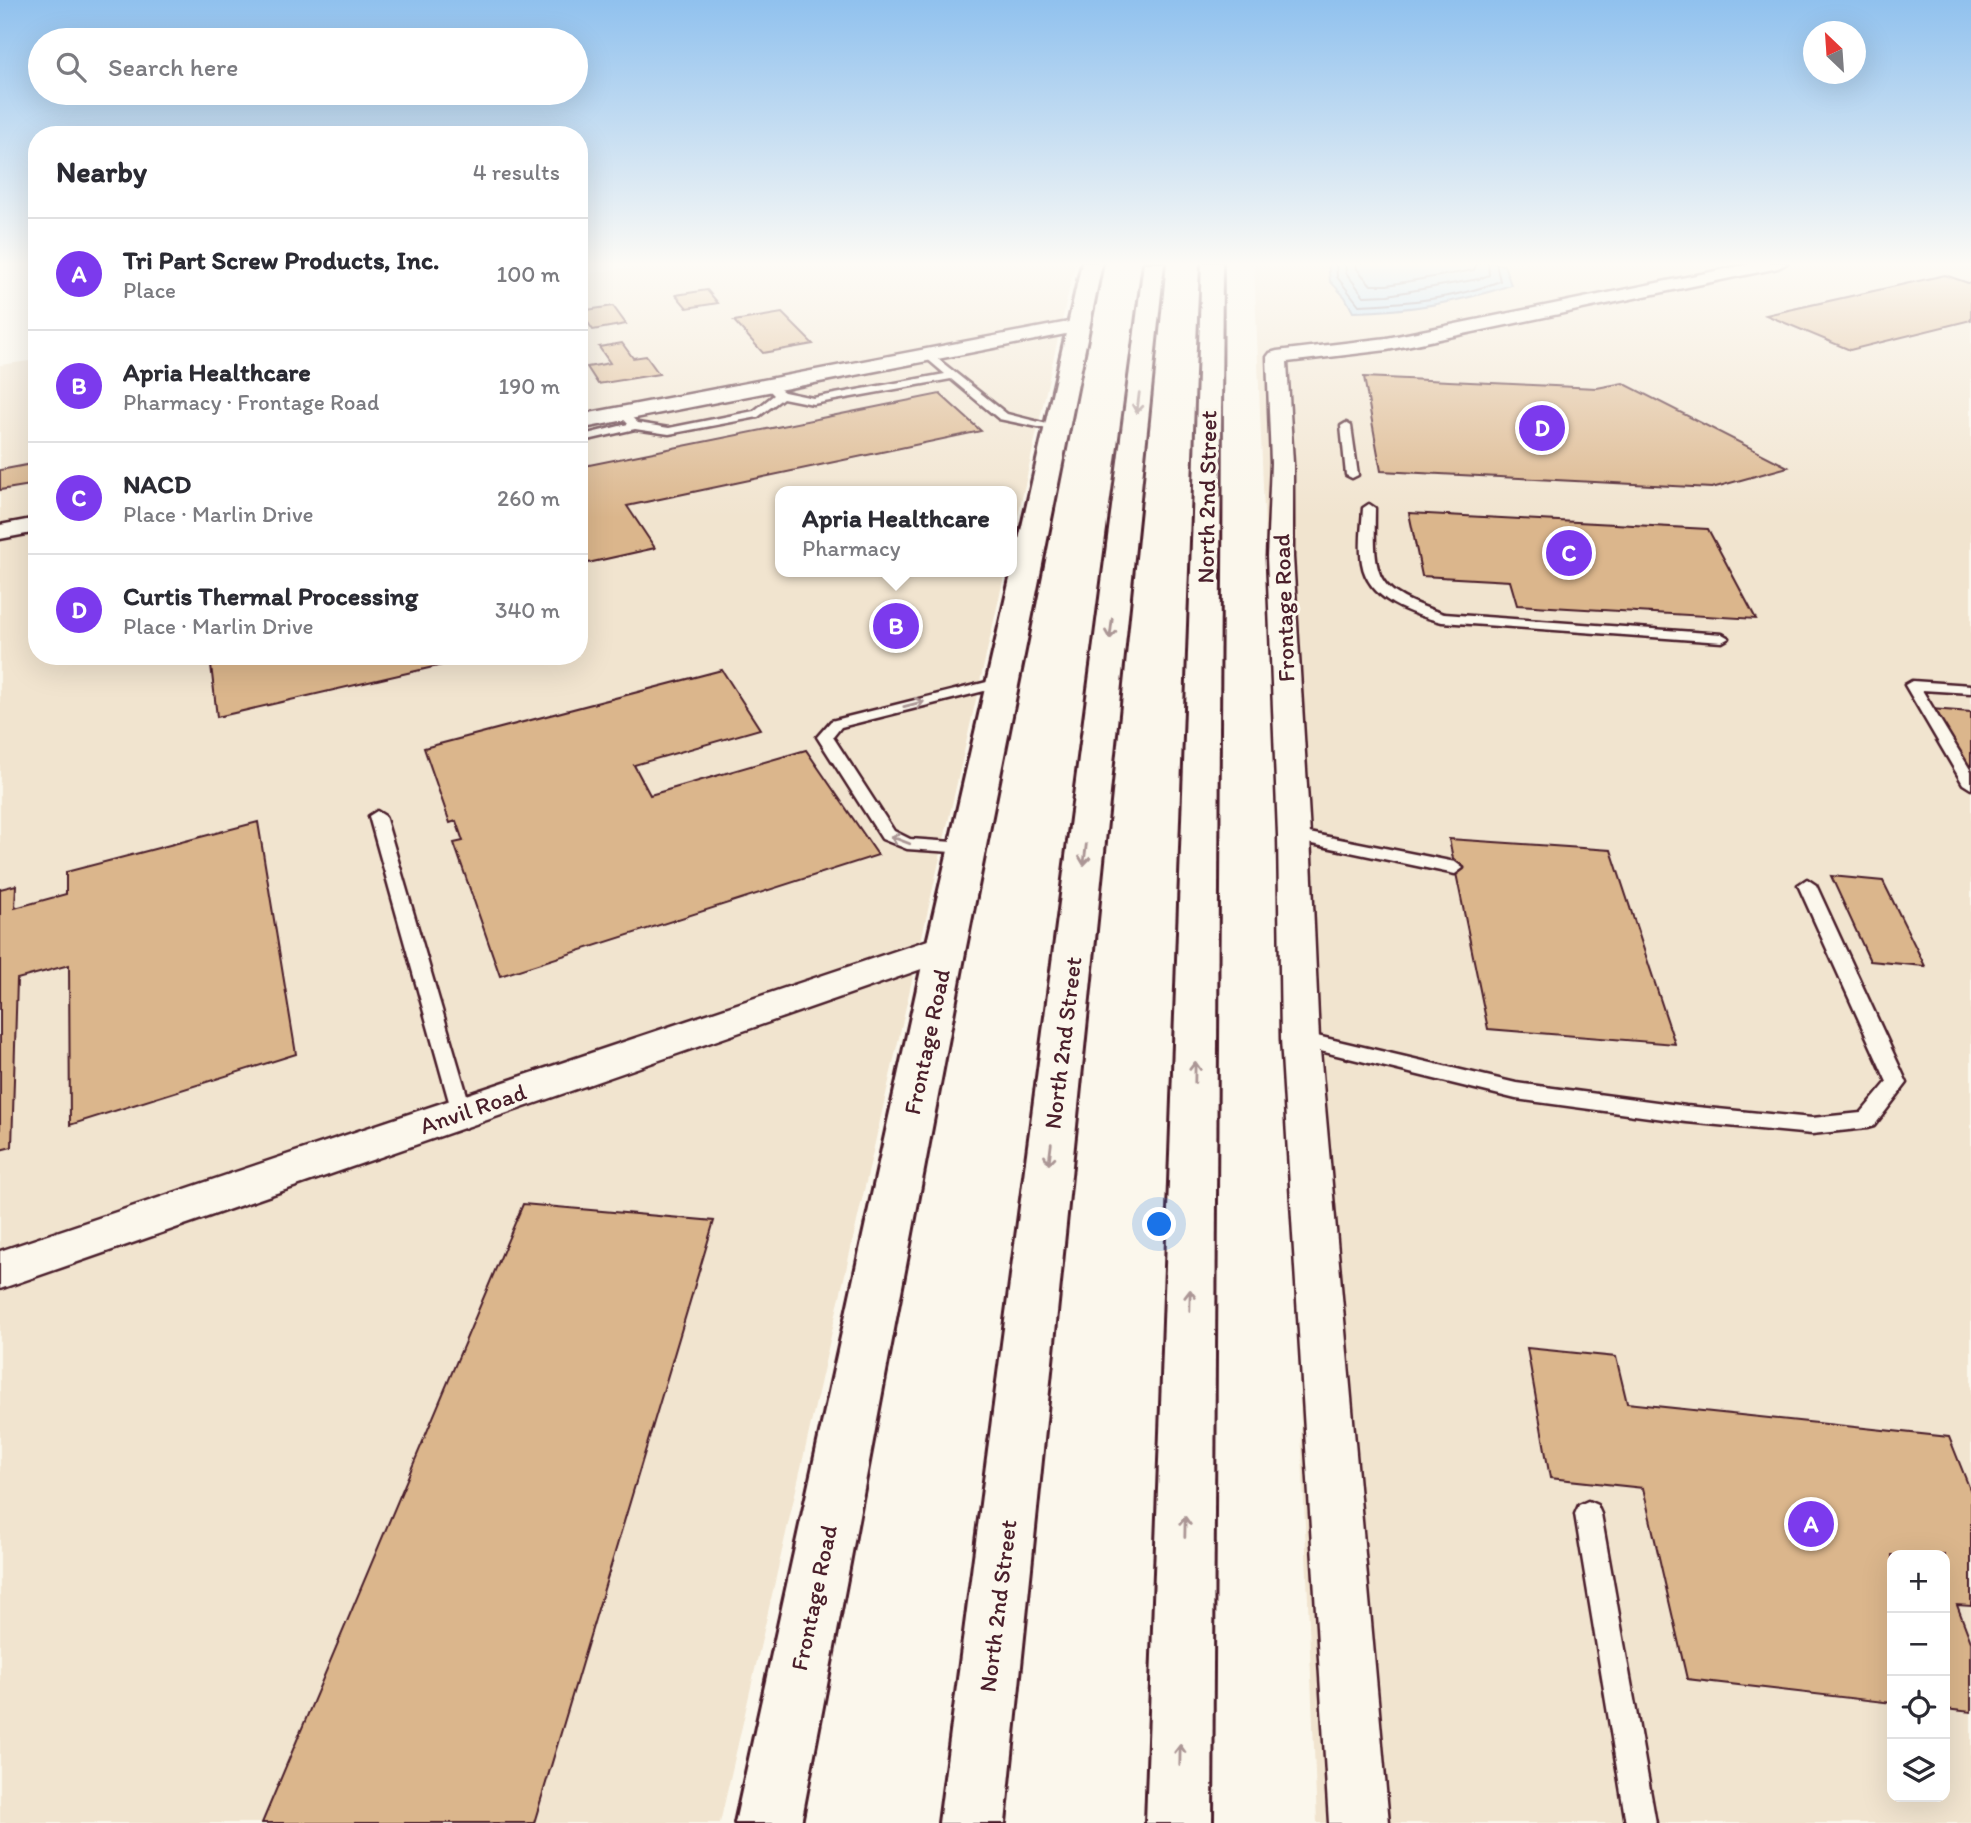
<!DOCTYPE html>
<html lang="en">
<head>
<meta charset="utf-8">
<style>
	body { margin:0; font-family:Itim,sans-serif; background:#f2f2f3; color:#2b2b33 }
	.controls { position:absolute; right:21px; bottom:21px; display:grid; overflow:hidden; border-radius:14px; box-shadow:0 7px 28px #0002 }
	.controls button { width:63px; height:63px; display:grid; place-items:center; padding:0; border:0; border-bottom:2px solid #e1e1e2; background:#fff; color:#2b2b33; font:35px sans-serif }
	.compass { position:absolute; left:1803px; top:21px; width:63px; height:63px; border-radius:50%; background:#fff; box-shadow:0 7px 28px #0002; rotate:335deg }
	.you { position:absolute; left:1160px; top:1225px; width:24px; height:24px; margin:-18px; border:5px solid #fff; border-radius:50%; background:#1a73e8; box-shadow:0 0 0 10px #1a73e833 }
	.badge { display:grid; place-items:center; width:46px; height:46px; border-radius:50%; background:#7c3aed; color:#fff; font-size:23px; font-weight:700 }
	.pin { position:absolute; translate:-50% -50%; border:4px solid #fff; box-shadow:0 2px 7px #0006 }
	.popup { position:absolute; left:775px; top:486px; width:242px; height:91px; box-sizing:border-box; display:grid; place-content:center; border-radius:14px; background:#fff; filter:drop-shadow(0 2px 5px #0005); font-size:23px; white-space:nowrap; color:#7c7c81 }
	.popup b { font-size:26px; color:#2b2b33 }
	.popup::after { content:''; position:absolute; left:50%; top:100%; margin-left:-14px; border:14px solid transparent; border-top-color:#fff }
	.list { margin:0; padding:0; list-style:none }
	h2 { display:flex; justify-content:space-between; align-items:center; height:91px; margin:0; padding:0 28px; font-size:30px }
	h2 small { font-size:23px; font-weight:400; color:#7c7c81 }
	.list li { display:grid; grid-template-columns:46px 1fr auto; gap:21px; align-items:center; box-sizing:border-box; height:112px; padding:0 28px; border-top:2px solid #e1e1e2 }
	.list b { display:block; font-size:26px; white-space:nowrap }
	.list p { margin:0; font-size:23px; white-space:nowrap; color:#7c7c81 }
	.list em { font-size:23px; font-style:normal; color:#7c7c81 }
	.icon { flex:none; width:38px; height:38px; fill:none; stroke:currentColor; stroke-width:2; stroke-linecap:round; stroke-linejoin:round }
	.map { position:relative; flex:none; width:1971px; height:1823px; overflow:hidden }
	.search { position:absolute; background:#fff; box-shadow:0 7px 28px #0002; left:28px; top:28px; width:560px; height:77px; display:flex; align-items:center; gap:18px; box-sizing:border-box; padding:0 24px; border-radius:38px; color:#7c7c81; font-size:26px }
	.panel { position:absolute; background:#fff; box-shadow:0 7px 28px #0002; left:28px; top:126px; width:560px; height:539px; border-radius:28px }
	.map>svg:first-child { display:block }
</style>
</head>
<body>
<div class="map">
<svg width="1971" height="1823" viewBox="0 0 1971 1823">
	<rect width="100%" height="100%" fill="#fbf7ec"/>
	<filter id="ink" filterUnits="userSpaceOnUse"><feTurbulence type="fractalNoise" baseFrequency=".0143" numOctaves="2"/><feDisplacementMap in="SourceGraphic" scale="14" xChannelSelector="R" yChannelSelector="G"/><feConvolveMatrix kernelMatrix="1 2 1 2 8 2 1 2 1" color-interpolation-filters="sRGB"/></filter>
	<g filter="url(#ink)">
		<!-- built -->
		<g fill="#f1e4cf" fill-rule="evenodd">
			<path d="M656 263H1075L1012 542V491H780V572H1005L720 1823H0V365L37 360V656H579V275Z"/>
			<path d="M1254 263H1971V1823H1317ZM1892 1555H1945V1797H1892Z"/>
		</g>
		<!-- water -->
		<path fill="#acd5f7" stroke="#858ca5" stroke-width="2" d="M1328 263H1496L1504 265 1511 285C1461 302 1406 311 1353 312L1345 297 1330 281Z"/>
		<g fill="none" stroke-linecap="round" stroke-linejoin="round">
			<!-- shore -->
			<g stroke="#71687d" stroke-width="2">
				<path d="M1336 263 1337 277 1359 305C1406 303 1456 299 1500 281L1496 263"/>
				<path d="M1345 263 1346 273 1364 296 1388 295 1479 279 1489 275 1488 263"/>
				<path d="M1356 263 1357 269 1371 285H1387L1474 270 1477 263"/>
			</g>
		</g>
		<!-- building -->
		<g fill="#dbb68c" stroke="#4a1f2b" stroke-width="2">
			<path d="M1945 275 1971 284V320L1850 350 1766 315Z"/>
			<path d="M707 290 718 303 687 308 676 295Z"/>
			<path d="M613 306 626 324 593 330 580 311Z"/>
			<path d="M782 313 813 344 763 353 734 321Z"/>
			<path d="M622 343 633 358 646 356 659 374 598 384 587 367 610 363 599 347Z"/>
			<path d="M1364 377 1597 388 1623 383 1788 467 1712 488 1381 471Z"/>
			<path d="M940 394 981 431 627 506 655 548 579 565V467Z"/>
			<path d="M37 463V484L0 490V470Z"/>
			<path d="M1409 513 1708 529 1756 619 1517 605 1510 581 1422 576Z"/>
			<path d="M210 656H453L455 662 217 717Z"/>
			<path d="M722 670 760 729 634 765 650 795 806 750 878 855 500 976 454 843 463 841 456 821 450 823 424 748Z"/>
			<path d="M1930 709 1971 712V775Z"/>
			<path d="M258 822 296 1054 70 1125 69 965 17 979 12 1147 0 1150V889L16 885 15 908 66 894V872Z"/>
			<path d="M1449 839 1611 850 1675 1044 1488 1029Z"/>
			<path d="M1831 876 1883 881 1925 966 1870 961Z"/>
			<path d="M523 1204 714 1221 534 1823H262Z"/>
			<path d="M1527 1348 1616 1357 1627 1403 1949 1437 1971 1492V1606L1957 1605 1971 1642V1712L1945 1709V1555H1892V1703L1687 1679 1643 1488 1550 1478Z"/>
		</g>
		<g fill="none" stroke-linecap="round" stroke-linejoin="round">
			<!-- lane casing -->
			<g stroke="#4a1f2b" stroke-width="5">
				<g id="lane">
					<path d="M929 352 1007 414 1063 428 1057 431 999 419 951 379 813 404 783 398 758 417 669 434 635 429 579 442V436L628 424 618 413 623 410 638 423 669 428 754 411 774 395 764 385 769 382 784 392 813 398 945 374 925 357V353Z"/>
					<path d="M1346 423 1351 426 1358 475 1352 478 1346 475 1341 426Z"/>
					<path d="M1369 504 1375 508C1374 579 1372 590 1444 614L1722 634 1729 638 1722 642 1442 622C1411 614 1368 600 1362 563 1359 545 1362 526 1363 508Z"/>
					<path d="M1003 678 1010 682 1008 685 841 727 833 737 894 831 910 839 967 843 975 848 967 853 907 849 882 839 817 737 831 721Z"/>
					<path d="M1912 681 1971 685V693L1922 690 1971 771V789L1963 784 1905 685Z"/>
					<path d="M377 811 385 816 472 1112 469 1118 462 1120 455 1118 452 1112 369 816Z"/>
					<path d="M1294 830 1455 862 1463 868 1455 874 1288 839 1286 835Z"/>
					<path d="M1807 879 1816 885 1907 1083 1874 1126 1867 1128 1812 1134 1686 1122 1516 1099 1300 1046 1293 1044 1290 1039 1293 1034 1300 1032 1516 1083 1686 1106 1812 1118 1861 1113 1887 1082 1798 885Z"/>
					<path d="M1588 1501 1597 1505 1601 1514 1656 1823H1626L1575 1514 1579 1505Z"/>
				</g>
			</g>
			<!-- street casing -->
			<g stroke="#4a1f2b" stroke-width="5">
				<g id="street">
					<path d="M1755 263H1787L1778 268 1387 350 1287 362 1293 463V557L1310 835 1319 1039 1389 1823H1329L1281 1039 1278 835 1267 557 1271 463 1267 357 1270 353 1277 351 1387 338Z"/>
					<path d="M1079 320 1086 322 1089 326 1086 330 579 429V415Z"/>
					<path d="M37 518V532L0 539V525Z"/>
					<path d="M946 934 959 938 964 947 959 956 0 1289V1251Z"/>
				</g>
			</g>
			<!-- secondary casing -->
			<g stroke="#4a1f2b" stroke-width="6">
				<path id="secondary" d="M1082 263H1102L966 947 801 1823H735L926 947Z"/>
			</g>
			<!-- primary casing -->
			<g stroke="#4a1f2b" stroke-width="6">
				<g id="primary">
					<path d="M1144 263H1164L1005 1823H939Z"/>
					<path d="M1202 263H1222L1212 1823H1146Z"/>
				</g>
			</g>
			<!-- lane -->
			<use href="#lane" fill="#fbf7ec" fill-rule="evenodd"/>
			<!-- street -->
			<use href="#street" fill="#fbf7ec" fill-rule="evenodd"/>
			<!-- secondary -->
			<use href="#secondary" fill="#fbf7ec" fill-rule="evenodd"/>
			<!-- primary -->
			<use href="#primary" fill="#fbf7ec" fill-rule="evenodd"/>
		</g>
		<!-- one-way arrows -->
		<defs><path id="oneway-shaft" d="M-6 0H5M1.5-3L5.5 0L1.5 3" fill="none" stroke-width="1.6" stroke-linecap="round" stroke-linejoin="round" transform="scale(1.75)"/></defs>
		<g stroke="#ab9695">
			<use href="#oneway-shaft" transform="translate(1138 403) rotate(97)"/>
			<use href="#oneway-shaft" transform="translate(1111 629) rotate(97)"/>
			<use href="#oneway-shaft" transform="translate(914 704) rotate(-14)"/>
			<use href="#oneway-shaft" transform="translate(900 840) rotate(-159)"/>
			<use href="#oneway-shaft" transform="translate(1085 855) rotate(97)"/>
			<use href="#oneway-shaft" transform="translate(1195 1072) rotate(-89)"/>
			<use href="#oneway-shaft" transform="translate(1050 1154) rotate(97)"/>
			<use href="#oneway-shaft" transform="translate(1190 1300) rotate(-89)"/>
			<use href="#oneway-shaft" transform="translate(1185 1527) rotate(-89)"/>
			<use href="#oneway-shaft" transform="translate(1180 1755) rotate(-89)"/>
		</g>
	</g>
	<!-- sky -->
	<linearGradient id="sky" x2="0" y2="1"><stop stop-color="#90c1ee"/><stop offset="0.51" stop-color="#fdfbf6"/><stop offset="1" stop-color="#fdfbf6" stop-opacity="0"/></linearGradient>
	<rect width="1971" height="518" fill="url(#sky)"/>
	<g text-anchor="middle" stroke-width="6" stroke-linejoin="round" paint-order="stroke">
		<!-- street labels -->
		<g font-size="24" fill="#4a1f2b" stroke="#fbf7ec">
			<text transform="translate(1207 497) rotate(-89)" y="8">North 2nd Street</text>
			<text transform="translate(1284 608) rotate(-92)" y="8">Frontage Road</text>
			<text transform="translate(927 1042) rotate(-78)" y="8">Frontage Road</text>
			<text transform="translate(1063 1043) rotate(-83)" y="8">North 2nd Street</text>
			<text transform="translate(473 1109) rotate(-19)" y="8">Anvil Road</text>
			<text transform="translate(814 1598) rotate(-78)" y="8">Frontage Road</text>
			<text transform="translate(998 1606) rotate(-83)" y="8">North 2nd Street</text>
		</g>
	</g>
</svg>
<div class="controls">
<button>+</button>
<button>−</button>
<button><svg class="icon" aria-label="locate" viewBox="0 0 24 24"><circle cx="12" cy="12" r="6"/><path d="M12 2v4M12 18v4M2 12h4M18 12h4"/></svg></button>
<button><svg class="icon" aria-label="layers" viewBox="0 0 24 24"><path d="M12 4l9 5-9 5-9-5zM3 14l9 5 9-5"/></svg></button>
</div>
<svg class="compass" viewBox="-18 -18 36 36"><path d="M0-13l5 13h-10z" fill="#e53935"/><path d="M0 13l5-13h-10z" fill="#7c7c81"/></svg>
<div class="you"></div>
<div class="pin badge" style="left:1811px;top:1524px">A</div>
<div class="pin badge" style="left:896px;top:626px">B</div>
<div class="popup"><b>Apria Healthcare</b>Pharmacy</div>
<div class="pin badge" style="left:1569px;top:553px">C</div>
<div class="pin badge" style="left:1542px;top:428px">D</div>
<div class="search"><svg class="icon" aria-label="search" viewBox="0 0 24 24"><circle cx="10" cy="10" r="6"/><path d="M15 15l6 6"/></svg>Search here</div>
<section class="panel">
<h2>Nearby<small>4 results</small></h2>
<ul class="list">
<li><span class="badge">A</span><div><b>Tri Part Screw Products, Inc.</b><p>Place</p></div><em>100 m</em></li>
<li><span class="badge">B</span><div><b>Apria Healthcare</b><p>Pharmacy · Frontage Road</p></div><em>190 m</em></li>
<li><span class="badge">C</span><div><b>NACD</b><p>Place · Marlin Drive</p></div><em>260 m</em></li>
<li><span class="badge">D</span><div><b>Curtis Thermal Processing</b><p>Place · Marlin Drive</p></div><em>340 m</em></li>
</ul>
</section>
</div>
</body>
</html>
